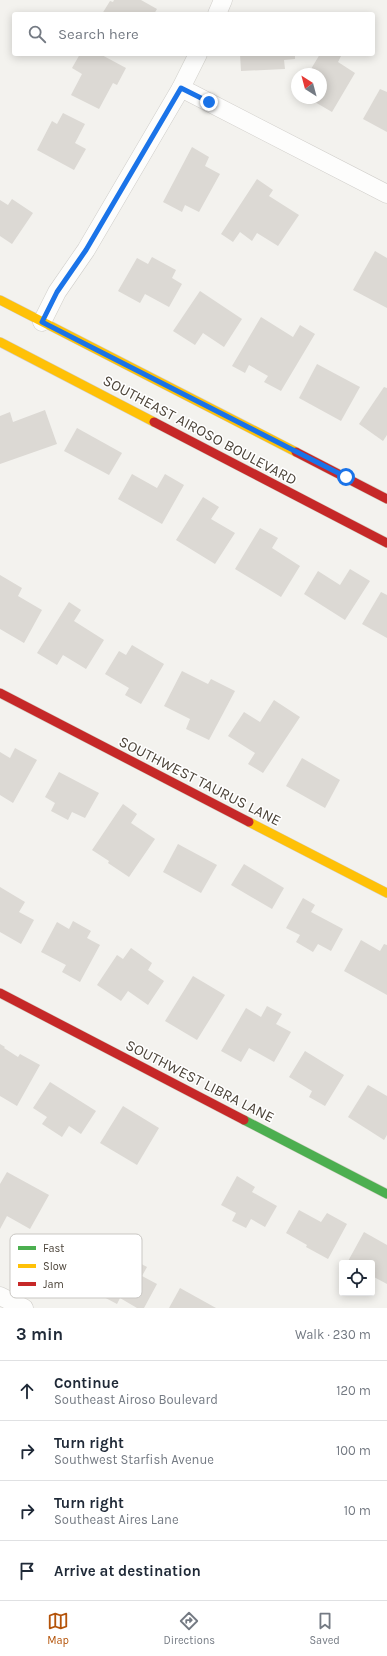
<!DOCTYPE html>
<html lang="en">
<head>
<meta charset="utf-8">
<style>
	body { margin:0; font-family:Karla,sans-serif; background:#f6f6f7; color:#1f2937 }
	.controls { position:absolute; right:12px; bottom:12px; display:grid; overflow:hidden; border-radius:4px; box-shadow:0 2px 10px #0003 }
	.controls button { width:36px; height:36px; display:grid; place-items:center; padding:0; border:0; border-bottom:1px solid #e0e1e3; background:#fff; color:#1f2937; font:20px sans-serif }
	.compass { position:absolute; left:291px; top:68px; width:36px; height:36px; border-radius:50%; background:#fff; box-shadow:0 2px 10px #0003; rotate:324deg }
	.stop { position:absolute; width:12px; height:12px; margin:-9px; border:3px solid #1a73e8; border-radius:50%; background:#fff }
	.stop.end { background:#1a73e8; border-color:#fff; box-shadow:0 1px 4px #0008 }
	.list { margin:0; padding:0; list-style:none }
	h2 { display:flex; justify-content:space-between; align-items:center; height:52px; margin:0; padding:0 16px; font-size:17px }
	h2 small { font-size:13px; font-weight:400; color:#747a83 }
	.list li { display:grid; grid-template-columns:26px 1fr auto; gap:12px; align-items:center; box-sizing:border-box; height:60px; padding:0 16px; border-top:1px solid #e0e1e3 }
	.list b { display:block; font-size:15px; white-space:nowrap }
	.list p { margin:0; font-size:13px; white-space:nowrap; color:#747a83 }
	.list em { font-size:13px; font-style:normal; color:#747a83 }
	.icon { flex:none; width:22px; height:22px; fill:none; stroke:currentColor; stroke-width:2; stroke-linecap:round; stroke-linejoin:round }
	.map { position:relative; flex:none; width:387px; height:1308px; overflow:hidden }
	.search { position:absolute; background:#fff; box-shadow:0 2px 10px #0003; left:12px; right:12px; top:12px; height:44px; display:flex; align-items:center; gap:10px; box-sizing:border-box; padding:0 14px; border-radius:4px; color:#747a83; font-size:15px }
	.sheet { height:292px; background:#fff }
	nav { display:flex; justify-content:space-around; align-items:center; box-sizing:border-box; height:56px; border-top:1px solid #e0e1e3; background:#fff; font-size:11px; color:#747a83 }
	nav a { display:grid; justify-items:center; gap:2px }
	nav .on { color:#b45309 }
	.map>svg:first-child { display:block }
</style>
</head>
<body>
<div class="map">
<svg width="387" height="1308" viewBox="0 0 387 1308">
	<rect width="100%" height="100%" fill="#f3f2ee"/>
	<!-- building -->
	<g fill="#dcd9d4">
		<path d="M114 0H141L157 9 154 14H102L110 1 113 2Z"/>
		<path d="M80 54H100L126 68 117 85 113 83 99 109 71 95 82 74 72 68Z"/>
		<path d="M240 54H295V59L284 60 285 69 241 71Z"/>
		<path d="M320 54H337L341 56 338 62 355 73 332 112 308 98H321V74H308Z"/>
		<path d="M380 89 387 92V132L363 119Z"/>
		<path d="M63 113 85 124 75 143 86 149 74 170 37 150 52 121 57 124Z"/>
		<path d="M192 147 209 157 205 166 220 174 199 212 185 205 182 212 163 202Z"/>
		<path d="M257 179 273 190 269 196 299 215 278 246 257 233 252 241 240 232 233 242 221 234Z"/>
		<path d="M12 199 33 213 12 244 0 236V200L8 205Z"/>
		<path d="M375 251 387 258V308L353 290Z"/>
		<path d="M152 257 176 270 172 278 182 284 169 307 145 294 140 303 118 291 137 258 148 264Z"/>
		<path d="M200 291 242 319 224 347 203 333 195 345 173 331Z"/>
		<path d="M261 317 293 337 300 325 315 334 281 391 264 382 268 376 249 365 245 373 232 366Z"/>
		<path d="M317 364 360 387 341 421 299 398Z"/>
		<path d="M384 387 387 388V435L383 441 359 424Z"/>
		<path d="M45 410 57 444 0 464V416L10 412 13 422Z"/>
		<path d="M77 428 122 453 109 475 64 451Z"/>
		<path d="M132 474 157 488 165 474 184 485 162 524 118 499Z"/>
		<path d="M203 497 219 507 211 519 235 533 215 564 176 540Z"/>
		<path d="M260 528 278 538 272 548 300 566 281 597 235 569Z"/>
		<path d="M350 569 370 581 345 620 304 594 318 571 340 585Z"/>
		<path d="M0 575 22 588 18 596 42 610 24 643 0 629Z"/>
		<path d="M381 592 387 595V638L362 624Z"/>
		<path d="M69 602 81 610 74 621 104 640 86 669 63 655 57 665 37 653Z"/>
		<path d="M132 645 164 664 141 704 125 695 129 688 105 674 119 651 126 655Z"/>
		<path d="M182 671 208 684 211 679 235 691 209 740 186 729 190 719 164 706Z"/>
		<path d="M274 700 300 717 263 773 248 764 255 753 228 736 244 712 260 722Z"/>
		<path d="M15 748 37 760 13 803 0 795V752L10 758Z"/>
		<path d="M302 758 340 780 325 808 286 786Z"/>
		<path d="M59 772 99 793 85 818 72 812 68 820 51 811 55 803 45 797Z"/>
		<path d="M123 804 137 814 131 823 155 839 129 877 108 863 109 861 92 850Z"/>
		<path d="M178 844 217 865 201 893 163 872Z"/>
		<path d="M244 864 284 888 272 909 231 885Z"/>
		<path d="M0 887 25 902 19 912 34 920 21 944 0 932Z"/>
		<path d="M303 898 315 905 311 912 343 929 331 951 318 944 313 952 296 942 300 935 286 928Z"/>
		<path d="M73 921 91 931 87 938 100 945 80 982 62 972 66 965 41 952 57 922 69 929Z"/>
		<path d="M361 940 380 951 384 944 387 945V995L344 971Z"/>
		<path d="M131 948 152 963 148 970 164 981 148 1005 128 991 121 1001 97 985 117 955 123 959Z"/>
		<path d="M193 976 225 995 197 1040 165 1021Z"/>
		<path d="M267 1006 282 1014 276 1024 291 1032 274 1062 249 1048 241 1062 221 1051 246 1008 261 1017Z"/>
		<path d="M0 1044 5 1047 4 1048 18 1057 20 1054 40 1065 17 1106 0 1096Z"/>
		<path d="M305 1051 344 1075 325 1106 309 1097 312 1091 289 1077Z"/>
		<path d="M50 1082 96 1111 81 1134 69 1126 62 1137 42 1124 47 1117 33 1108Z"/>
		<path d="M368 1085 387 1096V1135L384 1140 348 1117Z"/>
		<path d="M123 1106 159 1128 137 1165 100 1143Z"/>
		<path d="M7 1172 49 1195 30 1229 7 1216 0 1229V1184Z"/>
		<path d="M237 1176 255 1187 252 1192 277 1206 265 1227 251 1219 246 1228 232 1221 236 1213 221 1205Z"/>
		<path d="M299 1210 321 1222 327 1213 347 1224 328 1259 306 1247 307 1245 286 1233Z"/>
		<path d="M364 1232 387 1245V1284L372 1276V1263H347Z"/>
		<path d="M121 1253 147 1267 142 1276 157 1284 144 1308H137L120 1298 117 1304 98 1294Z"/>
		<path d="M180 1288 216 1308H169Z"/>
	</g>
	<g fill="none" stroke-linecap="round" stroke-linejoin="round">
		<!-- street casing -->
		<g stroke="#d0ceca" stroke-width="19">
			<g id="street">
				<path d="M217 14 223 0"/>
				<path d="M181 88 387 194"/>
				<path d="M42 322 57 292 86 250 181 88 198 54"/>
				<path d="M0 1296 24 1308"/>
			</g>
		</g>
		<!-- fast casing -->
		<g stroke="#d3cfc4" stroke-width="10">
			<path id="fast" d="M244 1120 387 1194"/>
		</g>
		<!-- slow casing -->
		<g stroke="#d3cfc4" stroke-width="10">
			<g id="slow">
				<path d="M0 300 296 452"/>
				<path d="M0 342 154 422"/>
				<path d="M249 822 387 893"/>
			</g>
		</g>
		<!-- jam casing -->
		<g stroke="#d3cfc4" stroke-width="10">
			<g id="jam">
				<path d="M154 422 387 543"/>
				<path d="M296 452 387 499"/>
				<path d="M0 693 249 822"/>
				<path d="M0 993 244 1120"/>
			</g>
		</g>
		<!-- street -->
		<use href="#street" stroke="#fdfdfc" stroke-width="18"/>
		<!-- fast -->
		<use href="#fast" stroke="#4caf50" stroke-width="9"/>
		<!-- slow -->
		<use href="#slow" stroke="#ffc107" stroke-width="9"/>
		<!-- jam -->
		<use href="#jam" stroke="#c62828" stroke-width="9"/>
	</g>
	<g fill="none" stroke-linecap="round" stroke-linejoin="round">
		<!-- route -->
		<path stroke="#1a73e8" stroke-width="5" d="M209 102 181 88 86 250 57 292 42 322 346 477"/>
	</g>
	<g text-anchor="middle" stroke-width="3" stroke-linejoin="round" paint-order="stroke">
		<!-- street labels -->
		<g font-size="15" fill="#4b4338" stroke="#fff">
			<text transform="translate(200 430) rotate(28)" y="5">SOUTHEAST AIROSO BOULEVARD</text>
			<text transform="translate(200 781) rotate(27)" y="5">SOUTHWEST TAURUS LANE</text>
			<text transform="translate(200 1081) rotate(27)" y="5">SOUTHWEST LIBRA LANE</text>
		</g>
	</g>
	<!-- legend -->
	<rect x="10" y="1234" width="132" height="64" rx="6" fill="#fff" stroke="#c9c7c3" stroke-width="1"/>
	<rect x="18" y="1246" width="18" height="4" fill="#4caf50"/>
	<rect x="18" y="1264" width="18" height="4" fill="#ffc107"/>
	<rect x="18" y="1282" width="18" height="4" fill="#c62828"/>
	<g font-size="11" fill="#4b4338">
		<text x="43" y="1252">Fast</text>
		<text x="43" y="1270">Slow</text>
		<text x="43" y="1288">Jam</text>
	</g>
</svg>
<div class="controls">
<button><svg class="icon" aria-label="locate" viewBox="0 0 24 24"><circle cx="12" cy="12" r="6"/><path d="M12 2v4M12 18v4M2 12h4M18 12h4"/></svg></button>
</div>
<svg class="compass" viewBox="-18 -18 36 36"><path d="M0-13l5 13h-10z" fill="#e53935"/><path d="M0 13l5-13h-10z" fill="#747a83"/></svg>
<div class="stop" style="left:346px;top:477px"></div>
<div class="stop end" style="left:209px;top:102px"></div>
<div class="search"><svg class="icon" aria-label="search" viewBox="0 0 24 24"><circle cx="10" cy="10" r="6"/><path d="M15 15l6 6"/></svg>Search here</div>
</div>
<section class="sheet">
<h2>3 min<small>Walk · 230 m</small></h2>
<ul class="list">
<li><svg class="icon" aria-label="ahead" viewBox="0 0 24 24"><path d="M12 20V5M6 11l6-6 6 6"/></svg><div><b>Continue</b><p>Southeast Airoso Boulevard</p></div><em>120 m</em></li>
<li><svg class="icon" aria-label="right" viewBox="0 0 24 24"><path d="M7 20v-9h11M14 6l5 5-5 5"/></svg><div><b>Turn right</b><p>Southwest Starfish Avenue</p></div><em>100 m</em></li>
<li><svg class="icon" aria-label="right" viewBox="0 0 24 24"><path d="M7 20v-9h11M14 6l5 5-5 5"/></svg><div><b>Turn right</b><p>Southeast Aires Lane</p></div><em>10 m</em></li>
<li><svg class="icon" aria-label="arrive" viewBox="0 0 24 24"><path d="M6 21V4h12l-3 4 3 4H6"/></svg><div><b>Arrive at destination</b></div></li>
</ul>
</section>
<nav>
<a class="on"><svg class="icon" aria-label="map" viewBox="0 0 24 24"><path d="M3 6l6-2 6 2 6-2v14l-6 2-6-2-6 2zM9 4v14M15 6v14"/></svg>Map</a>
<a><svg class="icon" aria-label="directions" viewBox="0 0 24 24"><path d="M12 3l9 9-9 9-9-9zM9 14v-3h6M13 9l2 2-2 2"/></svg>Directions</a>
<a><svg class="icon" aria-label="saved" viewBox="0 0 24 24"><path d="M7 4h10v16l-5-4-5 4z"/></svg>Saved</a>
</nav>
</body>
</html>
